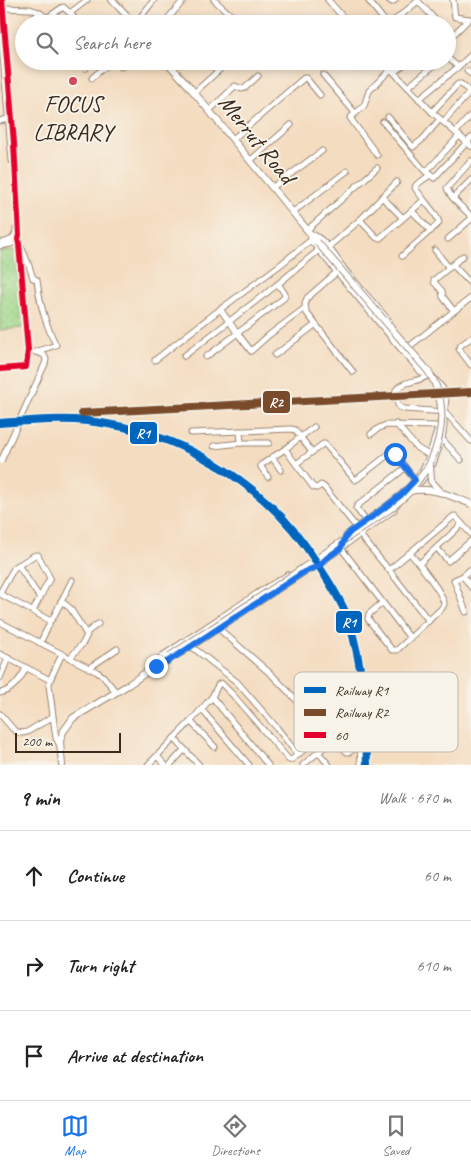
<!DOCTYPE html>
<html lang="en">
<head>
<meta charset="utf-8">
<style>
	body { margin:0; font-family:Caveat,sans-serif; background:#f6f6f6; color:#222 }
	.scale { position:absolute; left:15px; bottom:12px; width:106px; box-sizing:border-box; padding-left:5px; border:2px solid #3b2a1e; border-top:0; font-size:14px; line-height:18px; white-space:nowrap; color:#3b2a1e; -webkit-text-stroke:4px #f7f3e8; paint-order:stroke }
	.stop { position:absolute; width:15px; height:15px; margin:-11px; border:4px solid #1a73e8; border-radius:50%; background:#fff }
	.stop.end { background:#1a73e8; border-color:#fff; box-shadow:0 1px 5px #0008 }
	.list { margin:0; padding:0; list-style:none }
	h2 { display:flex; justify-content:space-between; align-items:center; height:65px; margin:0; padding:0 20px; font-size:21px }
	h2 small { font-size:16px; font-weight:400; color:#767676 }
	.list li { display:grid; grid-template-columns:32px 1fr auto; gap:15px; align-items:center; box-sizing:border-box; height:90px; padding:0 20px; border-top:1px solid #e0e0e0 }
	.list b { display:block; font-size:19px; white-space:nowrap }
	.list em { font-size:16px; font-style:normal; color:#767676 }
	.icon { flex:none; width:28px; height:28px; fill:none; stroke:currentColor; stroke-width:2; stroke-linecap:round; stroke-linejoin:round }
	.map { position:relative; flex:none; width:471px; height:765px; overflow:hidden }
	.search { position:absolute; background:#fff; box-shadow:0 2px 8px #0003; left:15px; right:15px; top:15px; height:55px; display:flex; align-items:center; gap:12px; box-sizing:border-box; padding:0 18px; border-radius:28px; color:#767676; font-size:19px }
	.sheet { height:335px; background:#fff }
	nav { display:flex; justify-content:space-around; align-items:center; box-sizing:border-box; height:70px; border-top:1px solid #e0e0e0; background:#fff; font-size:14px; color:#767676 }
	nav a { display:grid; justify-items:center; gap:2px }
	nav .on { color:#1a73e8 }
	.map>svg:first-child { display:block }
</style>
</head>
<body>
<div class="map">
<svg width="471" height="765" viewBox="0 0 471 765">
	<defs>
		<pattern id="grass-dots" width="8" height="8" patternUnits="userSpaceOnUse" patternTransform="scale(1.25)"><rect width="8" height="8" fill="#9dd688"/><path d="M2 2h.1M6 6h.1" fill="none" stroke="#88b875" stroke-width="1.8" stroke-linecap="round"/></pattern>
	</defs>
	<rect width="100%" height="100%" fill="#f7f3e8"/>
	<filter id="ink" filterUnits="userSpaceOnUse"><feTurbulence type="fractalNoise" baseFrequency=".02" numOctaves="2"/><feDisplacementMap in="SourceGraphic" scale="10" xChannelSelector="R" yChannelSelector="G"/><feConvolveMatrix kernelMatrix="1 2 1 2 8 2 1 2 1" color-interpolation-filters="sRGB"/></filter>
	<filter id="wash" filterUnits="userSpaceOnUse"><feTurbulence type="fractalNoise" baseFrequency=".0096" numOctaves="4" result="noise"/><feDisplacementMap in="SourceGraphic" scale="20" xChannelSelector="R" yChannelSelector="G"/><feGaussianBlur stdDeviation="1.12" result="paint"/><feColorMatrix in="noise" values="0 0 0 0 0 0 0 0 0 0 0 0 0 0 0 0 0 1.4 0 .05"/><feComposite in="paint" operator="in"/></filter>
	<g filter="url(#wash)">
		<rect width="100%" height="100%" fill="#f4dcc0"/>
		<!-- grass -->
		<path fill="url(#grass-dots)" stroke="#6c8053" d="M16 250 22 328 0 330V251Z"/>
	</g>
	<g filter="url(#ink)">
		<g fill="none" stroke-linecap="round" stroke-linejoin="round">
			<!-- minor-tunnel -->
			<path stroke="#cfb8a0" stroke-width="5" stroke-dasharray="5 2.5" stroke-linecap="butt" d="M396 390 397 401"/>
			<!-- minor casing -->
			<g stroke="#98836f" stroke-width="7">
				<g id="minor">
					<path d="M214 0 231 15"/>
					<path d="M328 0 349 24"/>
					<path d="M368 0 387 24"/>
					<path d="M389 0 392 2 395 0"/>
					<path d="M453 0 455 17 469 19"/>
					<path d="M3 8 30 9 39 12 47 18 63 7 70 13 87 0"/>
					<path d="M70 13 79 24"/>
					<path d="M0 21 12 161"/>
					<path d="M27 24 40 13"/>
					<path d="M64 24 72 16"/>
					<path d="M135 24 154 0"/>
					<path d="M163 24 184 0"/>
					<path d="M390 24 418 1 439 24"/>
					<path d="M425 24 432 18"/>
					<path d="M455 33 469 19"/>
					<path d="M447 57 458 67 471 55"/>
					<path d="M79 61 86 68"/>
					<path d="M115 61 121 67 130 61"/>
					<path d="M383 61 432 112 471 146"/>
					<path d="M467 71 471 74"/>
					<path d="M394 72 409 61"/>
					<path d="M323 75 355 113"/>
					<path d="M92 78 111 61"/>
					<path d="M408 87 439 61"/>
					<path d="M195 92 229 61"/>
					<path d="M419 99 458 67"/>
					<path d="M210 110 235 86 242 89 245 88 258 76"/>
					<path d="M432 112 458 84H461L470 92"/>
					<path d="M388 117 413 147 423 139 440 119"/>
					<path d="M0 121 8 119"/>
					<path d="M383 122 424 170 434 178 471 138"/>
					<path d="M443 122 471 91"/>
					<path d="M456 132 471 115"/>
					<path d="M233 139 304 78H306L320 95"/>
					<path d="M377 155 350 118 364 106 369 91 391 69"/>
					<path d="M251 160 291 125"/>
					<path d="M471 161 447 188C451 199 463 208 471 216"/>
					<path d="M426 172 459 136"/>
					<path d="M273 187 322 151"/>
					<path d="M382 197 403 218"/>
					<path d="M453 198 471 180"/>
					<path d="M424 200 415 188 416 185 430 175"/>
					<path d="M412 211 431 231"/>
					<path d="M293 212 347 171"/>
					<path d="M360 220 377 238H380L424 200 435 214 439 222 438 224 402 256"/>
					<path d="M307 230 377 168"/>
					<path d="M310 233C326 239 335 257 345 270 359 287 375 304 389 321"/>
					<path d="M311 238 312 242 395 342 420 371 432 378"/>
					<path d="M448 239 471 219"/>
					<path d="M0 243C9 242 16 239 16 229"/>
					<path d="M0 246 11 244 18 239"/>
					<path d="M21 246 28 263 33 278 37 280C40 305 45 323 56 345L35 352"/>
					<path d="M328 247 360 220 397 182"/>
					<path d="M435 250 449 268"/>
					<path d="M453 265 471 284"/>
					<path d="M337 272 307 298 305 304 306 312 353 372"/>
					<path d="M278 284 319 250"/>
					<path d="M220 309 238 334 251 351 269 335 305 308"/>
					<path d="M454 311 443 297 442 291 434 282V280L463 256"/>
					<path d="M471 338 461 345 459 349 471 365"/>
					<path d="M410 346 454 311 471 298"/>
					<path d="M275 355 315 325"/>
					<path d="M184 356 278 284 285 294 284 298 206 357"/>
					<path d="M155 360 214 314 280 265 311 240"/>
					<path d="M0 369 26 367 28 350 19 244 18 239 19 235 14 143 2 0"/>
					<path d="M34 388 45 364 46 359 44 355 36 352"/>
					<path d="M396 390C402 381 418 382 427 376"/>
					<path d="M397 401C398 406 399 408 405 409L445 412 471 441"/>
					<path d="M396 424 417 448 429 455"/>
					<path d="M314 427 285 449 296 464 323 444H325L355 480 357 479 389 454H395L397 457 415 480"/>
					<path d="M191 433 291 429 295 430 312 452"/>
					<path d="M371 434 379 428 386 425 439 426"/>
					<path d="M442 439 461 460"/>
					<path d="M241 443H269"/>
					<path d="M214 446 241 443 240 431"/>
					<path d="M272 457 281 470"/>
					<path d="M296 464 313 487 317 488 321 485 324 487 357 528"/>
					<path d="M433 464 442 439 444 427V417L446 397 444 390 433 377"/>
					<path d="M268 477 261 467V465L285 449"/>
					<path d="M414 490 426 475"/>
					<path d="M366 521 356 508 357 506 405 468"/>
					<path d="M360 535 389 570 429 621"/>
					<path d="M346 536C354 527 367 521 377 513 395 500 417 484 426 463 432 451 434 438 439 426"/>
					<path d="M341 548 410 638"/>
					<path d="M437 548 448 561 471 541"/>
					<path d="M419 564 462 524"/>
					<path d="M18 565 40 598"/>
					<path d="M389 570 454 516H455L471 534"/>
					<path d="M463 576 471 587"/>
					<path d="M0 593 14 568 35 555H38L50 578 33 611"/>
					<path d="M0 594 49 620V625L40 643"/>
					<path d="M61 601 70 608 87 635 83 643 70 658"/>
					<path d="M382 603 369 614 368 619 392 650H397L442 608C444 604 445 604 443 600 439 588 419 564 410 553"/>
					<path d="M466 612 454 580 463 576 471 569"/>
					<path d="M50 621 53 618 72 580"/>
					<path d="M0 622 97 672 103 676 116 692"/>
					<path d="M218 628 272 675 347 752H349L357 747H360"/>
					<path d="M86 633 98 624"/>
					<path d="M191 646 237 682 277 728 298 755"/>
					<path d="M0 654 50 680"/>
					<path d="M157 663 162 656 264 589 288 575"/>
					<path d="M162 664 181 653 304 572 319 566 327 558 394 510"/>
					<path d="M89 668 117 649"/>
					<path d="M0 678 8 658"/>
					<path d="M0 693C12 691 21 678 26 668"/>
					<path d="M212 697 218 685 221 683 233 695 289 760H291L305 749"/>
					<path d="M202 710 249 765"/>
					<path d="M0 714 13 729 17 732 22 733 27 732 52 717"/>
					<path d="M191 722 215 747"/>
					<path d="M174 738 199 765"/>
					<path d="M60 746 56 738 55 731 49 685 50 680 62 654"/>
					<path d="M318 752 329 765"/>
					<path d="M157 756 165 765"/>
					<path d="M148 765 193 719 212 697 268 765"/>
					<path d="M170 765 184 750"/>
					<path d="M303 765 346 729 355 723H357L359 726 361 765"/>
				</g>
			</g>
			<!-- major casing -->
			<g stroke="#98836f" stroke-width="8">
				<g id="major">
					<path d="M112 0 135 24"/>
					<path d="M166 61 188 85 317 242"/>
					<path d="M62 765 60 742 61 737 63 732 73 718 128 685 168 657"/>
				</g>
			</g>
			<!-- minor -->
			<use href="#minor" stroke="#fff" stroke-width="5"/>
			<!-- major -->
			<use href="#major" stroke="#fff" stroke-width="6"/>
			<!-- rail -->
			<path stroke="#3b2a1e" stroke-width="1" d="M0 423C29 421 58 418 87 421 180 431 267 483 317 563 328 581 341 599 348 619 364 668 366 714 367 765"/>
			<!-- minor-bridge casing -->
			<g stroke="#98836f" stroke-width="7" stroke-linecap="butt">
				<path id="minor-bridge" d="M1 461 34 388"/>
			</g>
			<!-- major-bridge casing -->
			<g stroke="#98836f" stroke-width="8" stroke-linecap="butt">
				<g id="major-bridge">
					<path d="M430 465 431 481 440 491"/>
					<path d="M410 491C432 486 451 496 471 504"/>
					<path d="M168 657 269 591 393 507C398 502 405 497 410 491 413 488 416 483 419 479 423 474 427 469 430 463 444 433 447 399 428 371L317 242"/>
				</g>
			</g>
			<!-- minor-bridge -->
			<use href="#minor-bridge" stroke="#fff" stroke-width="5"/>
			<!-- major-bridge -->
			<use href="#major-bridge" stroke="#fff" stroke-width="6"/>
			<!-- bus-1 casing -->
			<g stroke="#f7f3e8" stroke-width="10">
				<path id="bus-1" d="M0 369 26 367 28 350 19 244 18 239 19 235 14 143 2 0"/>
			</g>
			<!-- bus-1 -->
			<use href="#bus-1" stroke="#e4002b" stroke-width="6"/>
			<!-- rail-1 casing -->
			<g stroke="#f7f3e8" stroke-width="11">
				<path id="rail-1" d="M0 423C29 421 58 418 87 421 180 431 267 483 317 563 328 581 341 599 348 619 364 668 366 714 367 765"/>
			</g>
			<!-- rail-2 casing -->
			<g stroke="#f7f3e8" stroke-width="11">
				<path id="rail-2" d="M82 413 471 392"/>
			</g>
			<!-- rail-1 -->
			<use href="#rail-1" stroke="#0065bd" stroke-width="8"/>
			<!-- rail-2 -->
			<use href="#rail-2" stroke="#7a4b2a" stroke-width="8"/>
		</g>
	</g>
	<g fill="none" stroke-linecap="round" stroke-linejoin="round" filter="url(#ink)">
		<!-- route -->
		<path stroke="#1a73e8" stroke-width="6" d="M156 666 165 663 181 653 304 572 319 566 327 558 341 548 345 538 350 532 376 514 401 495 415 480 395 454"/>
	</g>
	<!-- markers -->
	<circle fill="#d1495b" stroke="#f7f3e8" stroke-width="2" cx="73" cy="81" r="5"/>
	<g text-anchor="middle" stroke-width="4" stroke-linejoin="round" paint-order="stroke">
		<!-- poi labels -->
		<g font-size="24" fill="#3b2a1e" stroke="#f7f3e8">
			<text x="73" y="112">FOCUS<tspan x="73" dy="28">LIBRARY</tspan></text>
		</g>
		<!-- street labels -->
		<g font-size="24" fill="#3b2a1e" stroke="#f7f3e8">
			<text transform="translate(257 139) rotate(51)" y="8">Merrut Road</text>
		</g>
	</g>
	<!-- legend -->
	<rect x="294" y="672" width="164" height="80" rx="8" fill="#f7f3e8" stroke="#bfb7ab" stroke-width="1"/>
	<rect x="304" y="687" width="22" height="6" fill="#0065bd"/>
	<rect x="304" y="709" width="22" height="7" fill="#7a4b2a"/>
	<rect x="304" y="732" width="22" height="6" fill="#e4002b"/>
	<g font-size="14" fill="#3b2a1e">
		<text x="335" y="695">Railway R1</text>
		<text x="335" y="717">Railway R2</text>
		<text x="335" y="740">60</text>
	</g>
	<g stroke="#f7f3e8" stroke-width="2">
		<rect x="262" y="390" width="29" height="24" rx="5" fill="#7a4b2a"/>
		<rect x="129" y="421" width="29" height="24" rx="5" fill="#0065bd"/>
		<rect x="335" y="610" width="28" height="24" rx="5" fill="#0065bd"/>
	</g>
	<g font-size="14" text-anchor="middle" font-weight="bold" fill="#fff">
		<text x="276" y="407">R2</text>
		<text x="143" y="438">R1</text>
		<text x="349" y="627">R1</text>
	</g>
</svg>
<div class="scale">200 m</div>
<div class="stop" style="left:395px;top:454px"></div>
<div class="stop end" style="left:156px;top:666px"></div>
<div class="search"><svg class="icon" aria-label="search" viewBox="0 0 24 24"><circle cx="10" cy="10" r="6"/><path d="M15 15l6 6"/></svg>Search here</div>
</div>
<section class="sheet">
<h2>9 min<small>Walk · 670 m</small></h2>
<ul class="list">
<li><svg class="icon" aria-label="ahead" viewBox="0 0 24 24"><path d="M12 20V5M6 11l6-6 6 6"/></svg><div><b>Continue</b></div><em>60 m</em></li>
<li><svg class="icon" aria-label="right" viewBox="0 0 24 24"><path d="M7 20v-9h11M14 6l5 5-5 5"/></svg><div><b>Turn right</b></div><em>610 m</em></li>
<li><svg class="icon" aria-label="arrive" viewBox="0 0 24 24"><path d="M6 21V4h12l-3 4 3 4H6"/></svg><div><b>Arrive at destination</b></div></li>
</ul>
</section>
<nav>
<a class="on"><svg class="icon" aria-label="map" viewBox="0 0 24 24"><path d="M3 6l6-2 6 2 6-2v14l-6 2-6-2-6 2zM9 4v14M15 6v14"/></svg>Map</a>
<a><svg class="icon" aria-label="directions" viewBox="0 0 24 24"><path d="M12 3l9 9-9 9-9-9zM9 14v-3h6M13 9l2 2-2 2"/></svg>Directions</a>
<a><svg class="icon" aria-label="saved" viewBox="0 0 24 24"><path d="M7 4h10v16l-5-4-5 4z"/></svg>Saved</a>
</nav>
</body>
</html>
